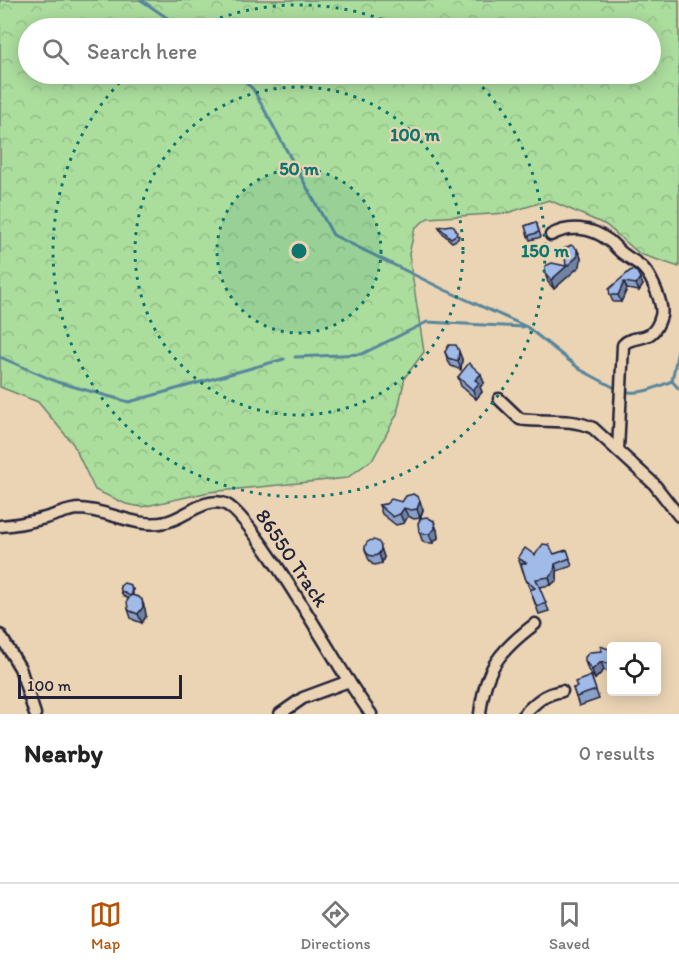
<!DOCTYPE html>
<html lang="en">
<head>
<meta charset="utf-8">
<style>
	body { margin:0; font-family:Itim,sans-serif; background:#f2f2f2; color:#222 }
	.controls { position:absolute; right:18px; bottom:18px; display:grid; overflow:hidden; border-radius:6px; box-shadow:0 3px 15px #0003 }
	.controls button { width:54px; height:54px; display:grid; place-items:center; padding:0; border:0; border-bottom:2px solid #e0e0e0; background:#fff; color:#222; font:30px sans-serif }
	.scale { position:absolute; left:18px; bottom:15px; width:164px; box-sizing:border-box; padding-left:6px; border:3px solid #22223b; border-top:0; font-size:16px; line-height:21px; white-space:nowrap; color:#22223b; -webkit-text-stroke:4px #ebd4b4; paint-order:stroke }
	.list { margin:0; padding:0; list-style:none }
	h2 { display:flex; justify-content:space-between; align-items:center; height:78px; margin:0; padding:0 24px; font-size:26px }
	h2 small { font-size:20px; font-weight:400; color:#767676 }
	.icon { flex:none; width:33px; height:33px; fill:none; stroke:currentColor; stroke-width:2; stroke-linecap:round; stroke-linejoin:round }
	.map { position:relative; flex:none; width:679px; height:714px; overflow:hidden }
	.search { position:absolute; background:#fff; box-shadow:0 3px 15px #0003; left:18px; right:18px; top:18px; height:66px; display:flex; align-items:center; gap:15px; box-sizing:border-box; padding:0 21px; border-radius:33px; color:#767676; font-size:22px }
	.sheet { height:168px; background:#fff }
	nav { display:flex; justify-content:space-around; align-items:center; box-sizing:border-box; height:84px; border-top:2px solid #e0e0e0; background:#fff; font-size:16px; color:#767676 }
	nav a { display:grid; justify-items:center; gap:3px }
	nav .on { color:#b45309 }
	.map>svg:first-child { display:block }
</style>
</head>
<body>
<div class="map">
<svg width="679" height="714" viewBox="0 0 679 714">
	<defs>
		<pattern id="forest-crowns" width="20" height="18" patternUnits="userSpaceOnUse" patternTransform="scale(1.5)"><rect width="20" height="18" fill="#abdd9d"/><path d="M2 6a3 3 0 1 1 6 0M12 15a3 3 0 1 1 6 0" fill="none" stroke="#93bd88"/></pattern>
	</defs>
	<rect width="100%" height="100%" fill="#ebd4b4"/>
	<filter id="ink" filterUnits="userSpaceOnUse"><feTurbulence type="fractalNoise" baseFrequency=".0167" numOctaves="2"/><feDisplacementMap in="SourceGraphic" scale="12" xChannelSelector="R" yChannelSelector="G"/><feConvolveMatrix kernelMatrix="1 2 1 2 8 2 1 2 1" color-interpolation-filters="sRGB"/></filter>
	<g filter="url(#ink)">
		<!-- forest -->
		<path fill="url(#forest-crowns)" stroke="#66806c" stroke-width="1.5" fill-rule="evenodd" d="M0 0H679V267L640 254 606 225 549 200 507 213 428 218 415 228 409 254 424 352 405 377 397 414 373 459 347 478 209 492 142 507 126 504 95 490 73 444 38 402 0 387ZM28 28H650V74H28Z"/>
		<g fill="none" stroke-linecap="round" stroke-linejoin="round">
			<!-- stream -->
			<g stroke="#58869b" stroke-width="3">
				<path d="M141 0 182 28"/>
				<path d="M236 74 253 89 333 235 445 290 527 327 581 370 613 387"/>
				<path d="M0 357 57 382 129 402 284 359"/>
				<path d="M295 357 362 354 427 322 523 327"/>
				<path d="M672 381 679 345"/>
				<path d="M629 392C644 394 659 386 672 381L679 389"/>
			</g>
			<!-- minor casing -->
			<g stroke="#22223b" stroke-width="15">
				<g id="minor">
					<path d="M551 235C569 225 591 227 608 240 614 244 618 251 625 255 631 260 639 263 644 269 652 278 664 305 661 316 652 347 634 332 623 345L618 451"/>
					<path d="M499 399 520 419C545 423 569 417 593 428L654 484 679 516"/>
					<path d="M0 526C16 525 30 522 45 518 57 515 68 509 80 509 109 510 137 529 166 522 185 518 205 496 225 504 251 514 328 649 348 680 355 691 363 703 371 714"/>
					<path d="M0 635 20 668 35 714"/>
					<path d="M280 714 303 698 349 681"/>
					<path d="M480 714C485 669 499 651 535 624"/>
					<path d="M524 714C536 702 544 694 562 691"/>
				</g>
			</g>
			<!-- minor -->
			<use href="#minor" stroke="#ebd4b4" stroke-width="10"/>
		</g>
		<!-- wall -->
		<g fill="#8aa1c8" stroke="#22223b" stroke-width="1.5">
			<path d="M536 222 541 237 530 240 525 226Z"/>
			<path d="M439 227 459 236 458 239 452 242 441 232Z"/>
			<path d="M577 249 581 258 580 266 554 289 548 282 545 273 566 266Z"/>
			<path d="M630 271 643 285 639 291 627 289 621 302H613L610 295Z"/>
			<path d="M445 352 462 359 461 370 451 366 448 361Z"/>
			<path d="M458 377 484 383 480 387 482 392 476 399 461 386Z"/>
			<path d="M402 502 423 510 420 518 414 519 408 516 404 523 396 525 382 514 379 505Z"/>
			<path d="M437 530 438 538 433 543H425L422 540 419 531Z"/>
			<path d="M381 548 384 557 382 563 375 565 372 564 368 558 365 549Z"/>
			<path d="M567 550 572 566 557 571V580L551 585 539 587 549 611 539 614 530 590H531L529 587 518 558 535 555 554 554Z"/>
			<path d="M133 589V595L145 609 146 616 142 623 134 620 131 618 128 609 129 599 123 596 121 591Z"/>
			<path d="M612 650V673L604 670 595 679 588 670 585 661Z"/>
			<path d="M591 676 599 699 579 706 573 688 577 687Z"/>
		</g>
		<!-- shaded-wall -->
		<g fill="#7183a2" stroke="#22223b" stroke-width="1.5">
			<path d="M577 249 581 258 580 266 554 289 551 280 577 257Z"/>
			<path d="M640 278 643 285 639 291 636 284Z"/>
			<path d="M624 282 627 289 621 302 618 295Z"/>
			<path d="M459 351 462 359 461 370 458 361Z"/>
			<path d="M481 374 484 383 480 387 482 392 476 399 473 390 475 380Z"/>
			<path d="M420 501 423 510 420 518 417 509Z"/>
			<path d="M404 508 408 516 404 523 400 514Z"/>
			<path d="M434 521 437 530 438 538 433 543 429 534Z"/>
			<path d="M381 548 384 557 382 563 379 554Z"/>
			<path d="M555 564 557 571V580L551 585 549 577Z"/>
			<path d="M142 600 145 609 146 616 142 623 138 614Z"/>
			<path d="M601 662 604 670 595 679 592 670Z"/>
		</g>
		<!-- building -->
		<g fill="#a1bbe8" stroke="#22223b" stroke-width="1.5">
			<path d="M536 222 539 232 528 236 525 226Z"/>
			<path d="M451 225 454 226 457 232 456 235 451 238 439 227Z"/>
			<path d="M571 245 577 249V257L551 280 545 273V266L552 263 566 266 564 249Z"/>
			<path d="M633 270 637 272 640 278 636 284 624 282 618 295H610L609 289 630 271Z"/>
			<path d="M449 345H456L459 351 458 361 448 358 445 352Z"/>
			<path d="M469 363 481 374 475 380 479 383 473 390 458 377Z"/>
			<path d="M413 494 418 497 420 501 417 509 411 510 404 508 400 514 393 517 379 505 386 504 391 499 402 502 406 496Z"/>
			<path d="M427 517 434 521 435 529 429 534H422L419 531 418 523 421 518Z"/>
			<circle cx="373" cy="548" r="8"/>
			<path d="M543 544 549 545 554 554 567 550 570 558 555 564 554 572 549 577 536 579 546 603 537 607 530 590 535 588 526 580 521 564 526 563 518 558 525 548 535 555Z"/>
			<path d="M124 583 131 585 132 595 130 596 121 591 120 586Z"/>
			<path d="M131 595 139 597 142 600 143 607 138 614 130 611 128 609 127 601Z"/>
			<path d="M600 646 612 650V665L601 662 592 670 585 661V657L590 652 602 651Z"/>
			<path d="M591 676 596 690 576 697 573 688 577 687 575 682Z"/>
		</g>
	</g>
	<!-- distance rings -->
	<circle cx="299" cy="251" r="82" fill="#0f766e" fill-opacity=".12"/>
	<g fill="none" stroke="#0f766e" stroke-width="3" stroke-dasharray="3 6">
		<circle cx="299" cy="251" r="82"/>
		<circle cx="299" cy="251" r="164"/>
		<path d="M195 28A246 246 0 0 1 403 28M470 74A246 246 0 1 1 128 74"/>
	</g>
	<g text-anchor="middle" stroke-width="4.5" stroke-linejoin="round" paint-order="stroke">
		<!-- street labels -->
		<g font-size="21" fill="#22223b" stroke="#ebd4b4">
			<text transform="translate(292 558) rotate(56)" y="7">86550 Track</text>
		</g>
	</g>
	<circle cx="299" cy="251" r="9" fill="#0f766e" stroke="#ebd4b4" stroke-width="3"/>
	<g font-size="18" text-anchor="middle" font-weight="bold" fill="#0f766e" stroke="#ebd4b4" stroke-width="4.5" stroke-linejoin="round" paint-order="stroke">
		<text x="415" y="141">100 m</text>
		<text x="299" y="175">50 m</text>
		<text x="545" y="257">150 m</text>
	</g>
</svg>
<div class="controls">
<button><svg class="icon" aria-label="locate" viewBox="0 0 24 24"><circle cx="12" cy="12" r="6"/><path d="M12 2v4M12 18v4M2 12h4M18 12h4"/></svg></button>
</div>
<div class="scale">100 m</div>
<div class="search"><svg class="icon" aria-label="search" viewBox="0 0 24 24"><circle cx="10" cy="10" r="6"/><path d="M15 15l6 6"/></svg>Search here</div>
</div>
<section class="sheet">
<h2>Nearby<small>0 results</small></h2>
<ul class="list">
</ul>
</section>
<nav>
<a class="on"><svg class="icon" aria-label="map" viewBox="0 0 24 24"><path d="M3 6l6-2 6 2 6-2v14l-6 2-6-2-6 2zM9 4v14M15 6v14"/></svg>Map</a>
<a><svg class="icon" aria-label="directions" viewBox="0 0 24 24"><path d="M12 3l9 9-9 9-9-9zM9 14v-3h6M13 9l2 2-2 2"/></svg>Directions</a>
<a><svg class="icon" aria-label="saved" viewBox="0 0 24 24"><path d="M7 4h10v16l-5-4-5 4z"/></svg>Saved</a>
</nav>
</body>
</html>
